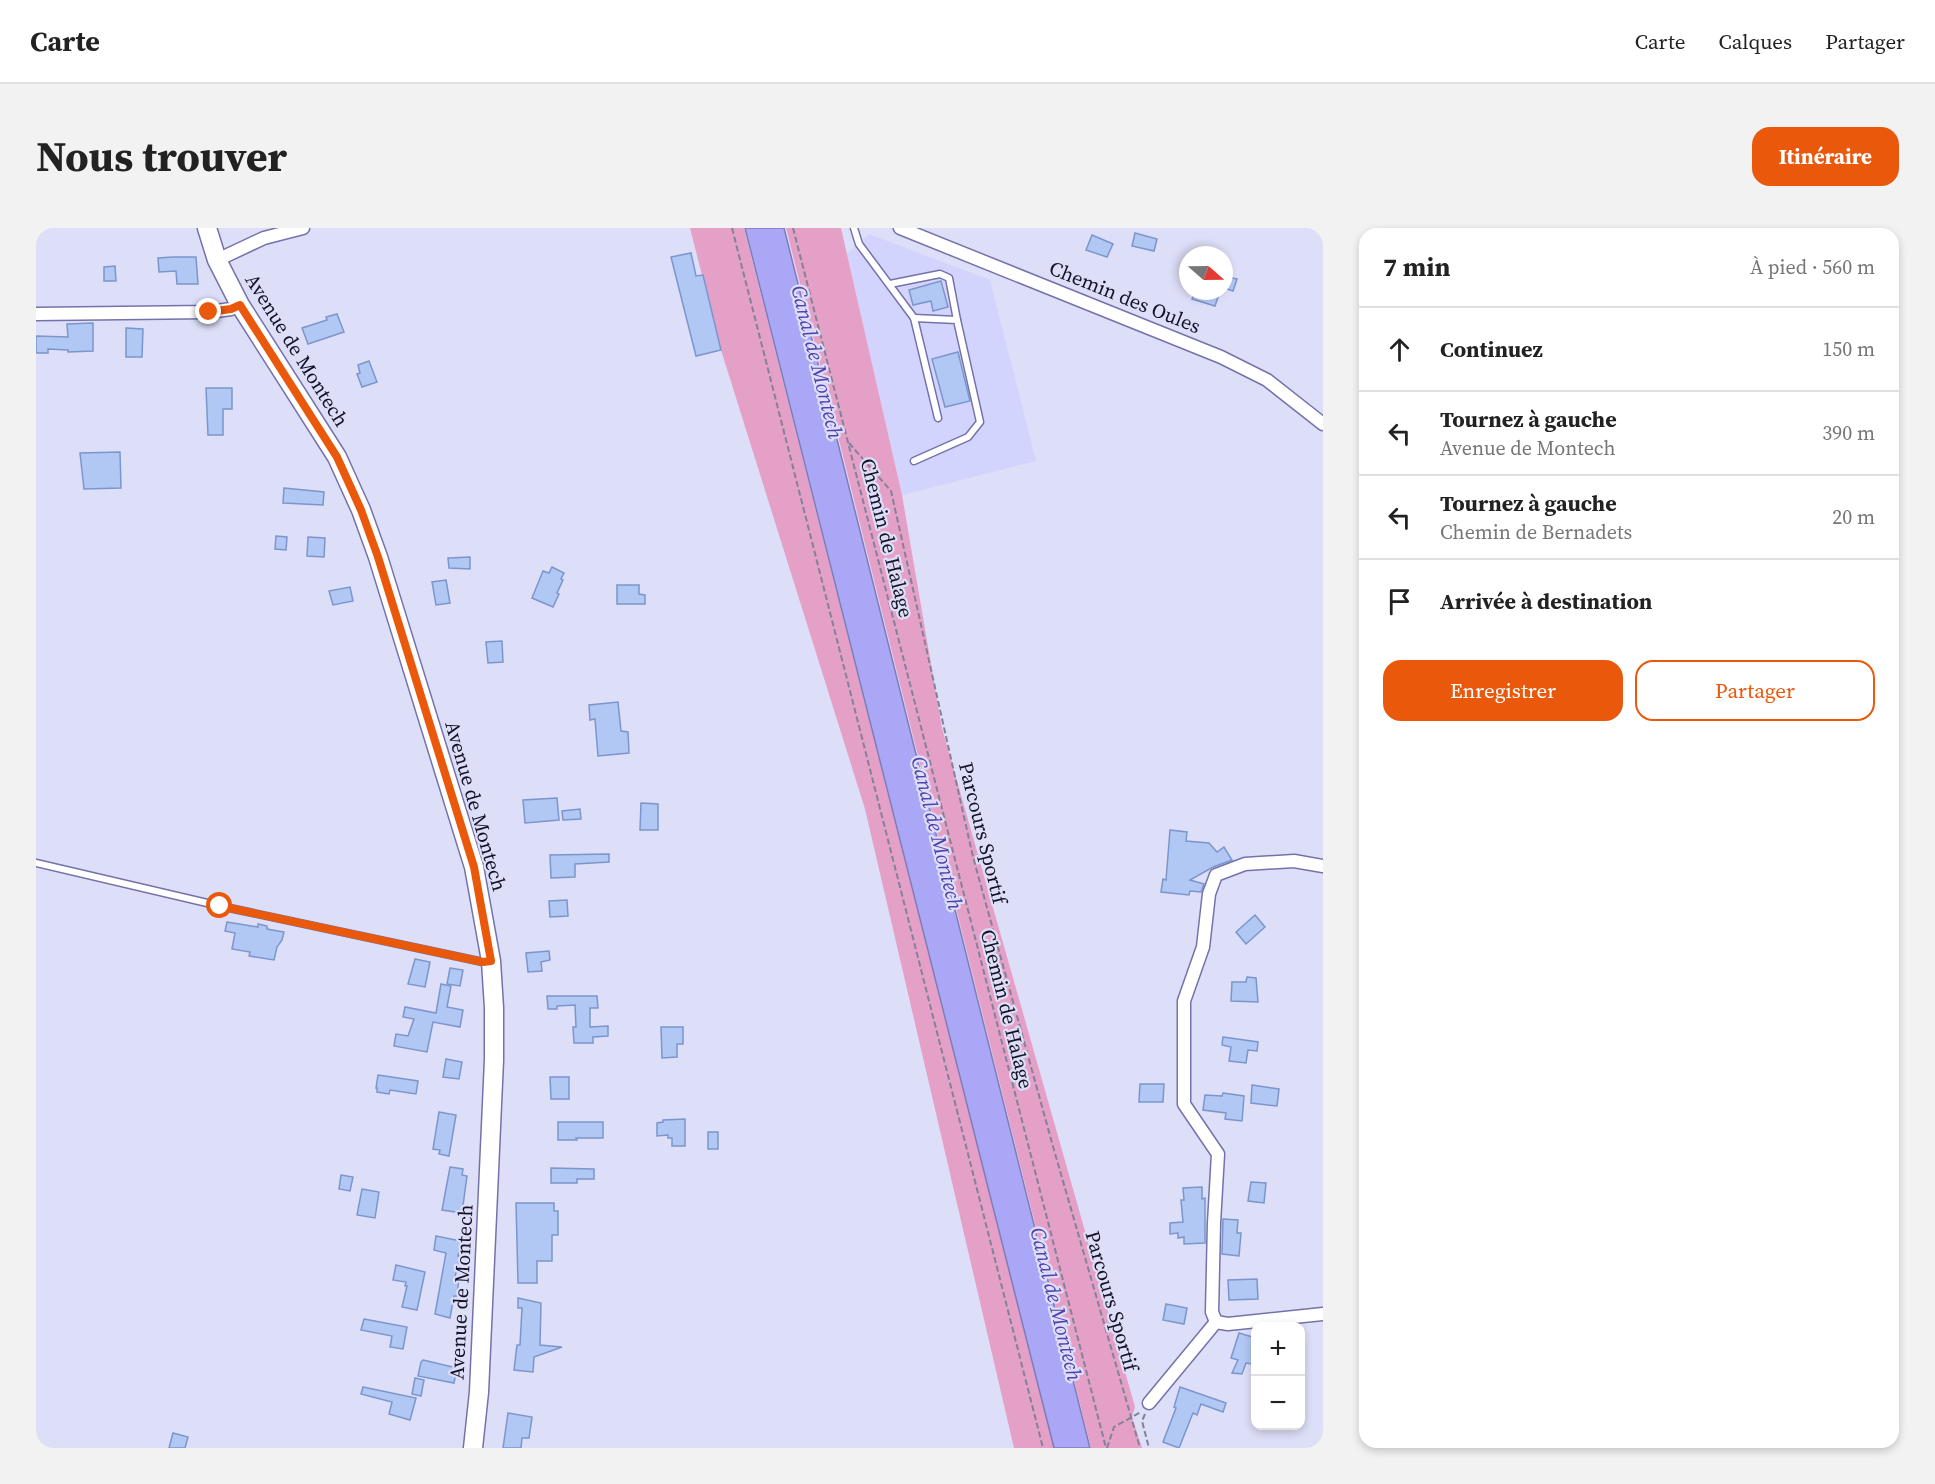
<!DOCTYPE html>
<html lang="fr">
<head>
<meta charset="utf-8">
<style>
	body { margin:0; font-family:"Source Serif 4",serif; background:#f2f2f2; color:#222 }
	.controls { position:absolute; right:18px; bottom:18px; display:grid; overflow:hidden; border-radius:12px; box-shadow:0 3px 9px #0003 }
	.controls button { width:54px; height:54px; display:grid; place-items:center; padding:0; border:0; border-bottom:2px solid #e0e0e0; background:#fff; color:#222; font:30px sans-serif }
	.compass { position:absolute; left:1143px; top:18px; width:54px; height:54px; border-radius:50%; background:#fff; box-shadow:0 3px 9px #0003; rotate:110deg }
	.stop { position:absolute; width:18px; height:18px; margin:-14px; border:4px solid #ea580c; border-radius:50%; background:#fff }
	.stop.end { background:#ea580c; border-color:#fff; box-shadow:0 2px 6px #0008 }
	.list { margin:0; padding:0; list-style:none }
	h2 { display:flex; justify-content:space-between; align-items:center; height:78px; margin:0; padding:0 24px; font-size:26px }
	h2 small { font-size:20px; font-weight:400; color:#767676 }
	.list li { display:grid; grid-template-columns:39px 1fr auto; gap:18px; align-items:center; box-sizing:border-box; height:84px; padding:0 24px; border-top:2px solid #e0e0e0 }
	.list b { display:block; font-size:22px; white-space:nowrap }
	.list p { margin:0; font-size:20px; white-space:nowrap; color:#767676 }
	.list em { font-size:20px; font-style:normal; color:#767676 }
	.actions { display:flex; gap:12px; padding:18px 24px }
	.actions a { flex:1; padding:14px 0; border:2px solid #ea580c; border-radius:18px; text-align:center; font-size:21px; color:#ea580c }
	.actions .main { background:#ea580c; color:#fff }
	.icon { flex:none; width:33px; height:33px; fill:none; stroke:currentColor; stroke-width:2; stroke-linecap:round; stroke-linejoin:round }
	.map { position:relative; flex:none; width:1287px; height:1220px; overflow:hidden; border-radius:18px }
	header { display:flex; align-items:center; gap:36px; box-sizing:border-box; height:84px; padding:0 30px; background:#fff; border-bottom:2px solid #e0e0e0 }
	header strong { font-size:28px }
	nav { display:flex; gap:33px; margin-inline-start:auto; font-size:21px }
	.intro { display:flex; align-items:center; justify-content:space-between; box-sizing:border-box; height:144px; padding:0 36px }
	h1 { margin:0; font-size:42px }
	.button { padding:15px 27px; border-radius:18px; background:#ea580c; color:#fff; font-size:21px; font-weight:700 }
	main { display:flex; gap:36px; padding:0 36px }
	aside { flex:1; background:#fff; border-radius:18px; box-shadow:0 3px 9px #0003 }
	.map>svg:first-child { display:block }
</style>
</head>
<body>
<header>
<strong>Carte</strong>
<nav><a>Carte</a><a>Calques</a><a>Partager</a></nav>
</header>
<div class="intro"><h1>Nous trouver</h1><a class="button">Itinéraire</a></div>
<main>
<div class="map">
<svg width="1287" height="1220" viewBox="0 0 1287 1220">
	<rect width="100%" height="100%" fill="#dddef7"/>
	<!-- built -->
	<path fill="#d3d4fe" d="M833 6 954 52 1000 233 866 267 811 26Z"/>
	<!-- green -->
	<g fill="#e5a0c7">
		<path d="M654 0H708L1018 1220H978L829 581 685 122Z"/>
		<path d="M750 0H805L866 267 906 500 1099 1179 1096 1189 1106 1220H1055Z"/>
	</g>
	<!-- water -->
	<path fill="#aaa8f6" stroke="#7d7bb8" stroke-width="1.5" d="M709 0H748L1054 1220H1018Z"/>
	<!-- building -->
	<g fill="#b1c7f4" stroke="#7c96cc" stroke-width="1.5">
		<path d="M1099 5 1121 11 1118 23 1096 18Z"/>
		<path d="M1056 7 1077 16 1071 29 1050 22Z"/>
		<path d="M655 25 660 48 667 47 685 122 660 128 635 29Z"/>
		<path d="M137 29H160L162 56H141L140 43 123 44 122 30Z"/>
		<path d="M79 38 80 53H68V39Z"/>
		<path d="M1188 48 1201 51 1197 63 1188 60Z"/>
		<path d="M905 53 912 79 897 83 895 73 877 77 873 62Z"/>
		<path d="M1159 63H1184L1179 78 1156 71Z"/>
		<path d="M301 86 308 104 272 116 266 100 291 92 290 89Z"/>
		<path d="M57 95V123L32 124V122L12 121V125H0V108L32 109 31 96Z"/>
		<path d="M90 100 107 101 106 129H90Z"/>
		<path d="M922 124 934 173 909 179 896 131Z"/>
		<path d="M333 133 341 154 326 159 321 146 324 145 322 137Z"/>
		<path d="M170 160H196V181H187V207H172Z"/>
		<path d="M84 224 85 260 48 261 44 225Z"/>
		<path d="M248 260 288 264 287 277 247 275Z"/>
		<path d="M240 308 251 309 250 322 239 321Z"/>
		<path d="M272 309 289 310 288 329 271 328Z"/>
		<path d="M434 329V341L413 340 412 330Z"/>
		<path d="M516 339 528 345 525 351 527 352 521 365 523 366 517 379 496 370 507 343 513 345Z"/>
		<path d="M410 352 414 375 400 377 396 354Z"/>
		<path d="M581 357H603V366L609 367V376H581Z"/>
		<path d="M314 359 317 373 297 377 293 363Z"/>
		<path d="M466 413 467 434 452 435 450 414Z"/>
		<path d="M582 474 585 503 592 504 593 525 562 528 559 491 554 492 553 477Z"/>
		<path d="M521 570 523 592 489 595 487 572Z"/>
		<path d="M605 575 622 576V602H604Z"/>
		<path d="M544 581 545 591 527 592 526 583Z"/>
		<path d="M1134 602 1151 604 1150 613 1173 615 1181 624 1188 619 1196 632 1177 639 1154 652 1168 656 1165 664 1154 663 1153 667 1125 664 1127 651 1130 652Z"/>
		<path d="M573 626V634L539 636V649L515 650 514 627Z"/>
		<path d="M531 672 532 688 514 689 513 673Z"/>
		<path d="M1219 687 1229 699 1210 716 1200 704Z"/>
		<path d="M191 694 222 699V696L231 698V701L248 704 246 712 241 719 238 732 213 728 214 724 196 721 199 705 189 703Z"/>
		<path d="M513 723 514 732 505 734 506 743 492 744 490 725Z"/>
		<path d="M379 731 394 734 389 759 372 756Z"/>
		<path d="M414 740 427 742 424 758 411 756Z"/>
		<path d="M1211 749 1220 750 1222 774 1195 773 1196 754H1210Z"/>
		<path d="M405 756 415 758 411 779 427 782 424 799 397 794 391 824 358 818 360 806 372 808 378 791 367 789 369 779 400 785Z"/>
		<path d="M511 768H561L562 780H554V799L572 798V808L557 809V815H538L537 799H540L539 777 521 778V781H512Z"/>
		<path d="M625 799H647V816H641V829L626 830Z"/>
		<path d="M1187 809 1222 814 1221 823 1212 822 1210 835 1193 833 1195 819 1186 817Z"/>
		<path d="M410 831 426 834 423 851 407 849Z"/>
		<path d="M342 847 382 853 380 866 354 862 353 866 341 864V860H340Z"/>
		<path d="M514 849H533V871H515Z"/>
		<path d="M1104 856H1128L1127 874H1103Z"/>
		<path d="M1216 857 1243 861 1241 878 1215 875Z"/>
		<path d="M1187 865 1208 868 1206 893 1189 891 1190 885 1167 882 1169 867 1186 868Z"/>
		<path d="M403 884 420 887 413 928 403 926 404 922 397 921Z"/>
		<path d="M649 891V918H636V910H632V907L621 908V895L627 894V892Z"/>
		<path d="M522 894H567V910H540L541 912H522Z"/>
		<rect x="672" y="904" width="10" height="17"/>
		<path d="M414 939 427 941 426 947 431 948 426 985 406 982Z"/>
		<path d="M515 940 558 941V951H541V955H515Z"/>
		<path d="M305 947 317 949 314 963 303 961Z"/>
		<path d="M1215 954 1230 955 1228 975 1212 973Z"/>
		<path d="M1166 959V971L1169 970V1015L1148 1016V1009L1142 1010V1005L1134 1006V995L1147 994 1145 972H1148L1147 960Z"/>
		<path d="M326 961 343 964 339 990 321 987Z"/>
		<path d="M480 975H518V983H522V1007H516V1033H501V1055H482Z"/>
		<path d="M1187 991 1202 992 1201 1005H1205L1203 1028 1186 1026Z"/>
		<path d="M400 1008 425 1013 422 1028H424L419 1049 423 1050 421 1068H418L414 1090 399 1086 410 1025 398 1022Z"/>
		<path d="M360 1037 389 1044 381 1082 366 1079 371 1058H369L370 1054 357 1052Z"/>
		<path d="M1221 1051 1222 1071 1193 1072 1192 1052Z"/>
		<path d="M482 1070 505 1075 504 1117 526 1119 498 1129 497 1144 478 1142 481 1117H484L486 1080H482Z"/>
		<path d="M1130 1076 1151 1080 1148 1096 1127 1092Z"/>
		<path d="M328 1091 371 1099 367 1121 354 1119 356 1108 325 1102Z"/>
		<path d="M1203 1105 1220 1110V1124L1216 1136 1210 1135 1206 1146 1196 1145 1202 1132 1195 1130Z"/>
		<path d="M387 1132 421 1140 418 1155 382 1148 385 1134Z"/>
		<path d="M379 1150 388 1152 385 1168 376 1166Z"/>
		<path d="M327 1159 380 1170 374 1192 353 1186 356 1174 325 1166Z"/>
		<path d="M1144 1159 1190 1175 1187 1184 1165 1176 1161 1187 1157 1185 1143 1220 1127 1214 1140 1180 1138 1179Z"/>
		<path d="M472 1185 496 1189 493 1210H486L485 1220H467Z"/>
		<path d="M137 1205 152 1209 149 1220H133Z"/>
	</g>
	<g fill="none" stroke-linecap="round" stroke-linejoin="round">
		<!-- lane casing -->
		<g stroke="#7472ab" stroke-width="9">
			<g id="lane">
				<path d="M818 0 823 16 878 90 902 190"/>
				<path d="M854 56 904 46 913 50 921 92"/>
				<path d="M878 233 932 209 944 194 921 92 878 90"/>
				<path d="M0 635 184 678 447 734 453 733"/>
			</g>
		</g>
		<!-- street casing -->
		<g stroke="#7472ab" stroke-width="15">
			<g id="street">
				<path d="M864 0 1185 129 1231 152 1287 196"/>
				<path d="M181 32 228 10 267 0"/>
				<path d="M0 86 173 84 195 81 204 77"/>
				<path d="M1180 1094 1176 1084 1178 995 1182 926 1148 876V773L1167 719 1173 666 1180 647 1209 636 1258 633 1287 638"/>
				<path d="M1113 1175 1180 1094 1192 1096 1287 1086"/>
			</g>
		</g>
		<!-- primary casing -->
		<g stroke="#7472ab" stroke-width="21">
			<path id="primary" d="M171 0 181 32 204 77 301 229 325 282 342 329 438 639 455 733 458 780V832L443 1164 437 1220"/>
		</g>
		<!-- path -->
		<g stroke="#828299" stroke-width="2" stroke-dasharray="6 3" stroke-linecap="butt">
			<path d="M696 0 1007 1220"/>
			<path d="M757 0 1070 1220"/>
			<path d="M813 215 855 263 937 629 1018 922 1104 1220"/>
			<path d="M1109 1186 1106 1193 1113 1220"/>
			<path d="M1071 1220 1078 1199 1105 1184"/>
		</g>
		<!-- lane -->
		<use href="#lane" stroke="#fff" stroke-width="6"/>
		<!-- street -->
		<use href="#street" stroke="#fff" stroke-width="12"/>
		<!-- primary -->
		<use href="#primary" stroke="#fff" stroke-width="18"/>
	</g>
	<g fill="none" stroke-linecap="round" stroke-linejoin="round">
		<!-- route -->
		<path stroke="#ea580c" stroke-width="8" d="M173 84 195 81 204 77 301 229 325 282 342 329 438 639 455 733 447 734 184 678"/>
	</g>
	<g text-anchor="middle" stroke-width="4.5" stroke-linejoin="round" paint-order="stroke">
		<!-- street labels -->
		<g font-size="20" fill="#131227" stroke="#dddef7">
			<text transform="translate(1089 69) rotate(22)" y="7">Chemin des Oules</text>
			<text transform="translate(261 122) rotate(58)" y="7">Avenue de Montech</text>
			<text transform="translate(851 310) rotate(76)" y="7">Chemin de Halage</text>
			<text transform="translate(440 578) rotate(74)" y="7">Avenue de Montech</text>
			<text transform="translate(947 605) rotate(76)" y="7">Parcours Sportif</text>
			<text transform="translate(971 781) rotate(76)" y="7">Chemin de Halage</text>
			<text transform="translate(425 1064) rotate(-87)" y="7">Avenue de Montech</text>
			<text transform="translate(1076 1073) rotate(74)" y="7">Parcours Sportif</text>
		</g>
		<!-- water labels -->
		<g font-size="21" font-style="italic" fill="#5140af" stroke="#dddef7">
			<text transform="translate(781 134) rotate(76)" y="7">Canal de Montech</text>
			<text transform="translate(901 605) rotate(76)" y="7">Canal de Montech</text>
			<text transform="translate(1020 1076) rotate(76)" y="7">Canal de Montech</text>
		</g>
	</g>
</svg>
<div class="controls">
<button>+</button>
<button>−</button>
</div>
<svg class="compass" viewBox="-18 -18 36 36"><path d="M0-13l5 13h-10z" fill="#e53935"/><path d="M0 13l5-13h-10z" fill="#767676"/></svg>
<div class="stop" style="left:184px;top:678px"></div>
<div class="stop end" style="left:173px;top:84px"></div>
</div>
<aside>
<h2>7 min<small>À pied · 560 m</small></h2>
<ul class="list">
<li><svg class="icon" aria-label="ahead" viewBox="0 0 24 24"><path d="M12 20V5M6 11l6-6 6 6"/></svg><div><b>Continuez</b></div><em>150 m</em></li>
<li><svg class="icon" aria-label="left" viewBox="0 0 24 24"><path d="M17 20v-9H6M10 6l-5 5 5 5"/></svg><div><b>Tournez à gauche</b><p>Avenue de Montech</p></div><em>390 m</em></li>
<li><svg class="icon" aria-label="left" viewBox="0 0 24 24"><path d="M17 20v-9H6M10 6l-5 5 5 5"/></svg><div><b>Tournez à gauche</b><p>Chemin de Bernadets</p></div><em>20 m</em></li>
<li><svg class="icon" aria-label="arrive" viewBox="0 0 24 24"><path d="M6 21V4h12l-3 4 3 4H6"/></svg><div><b>Arrivée à destination</b></div></li>
</ul>
<div class="actions"><a class="main">Enregistrer</a><a>Partager</a></div>
</aside>
</main>
</body>
</html>
